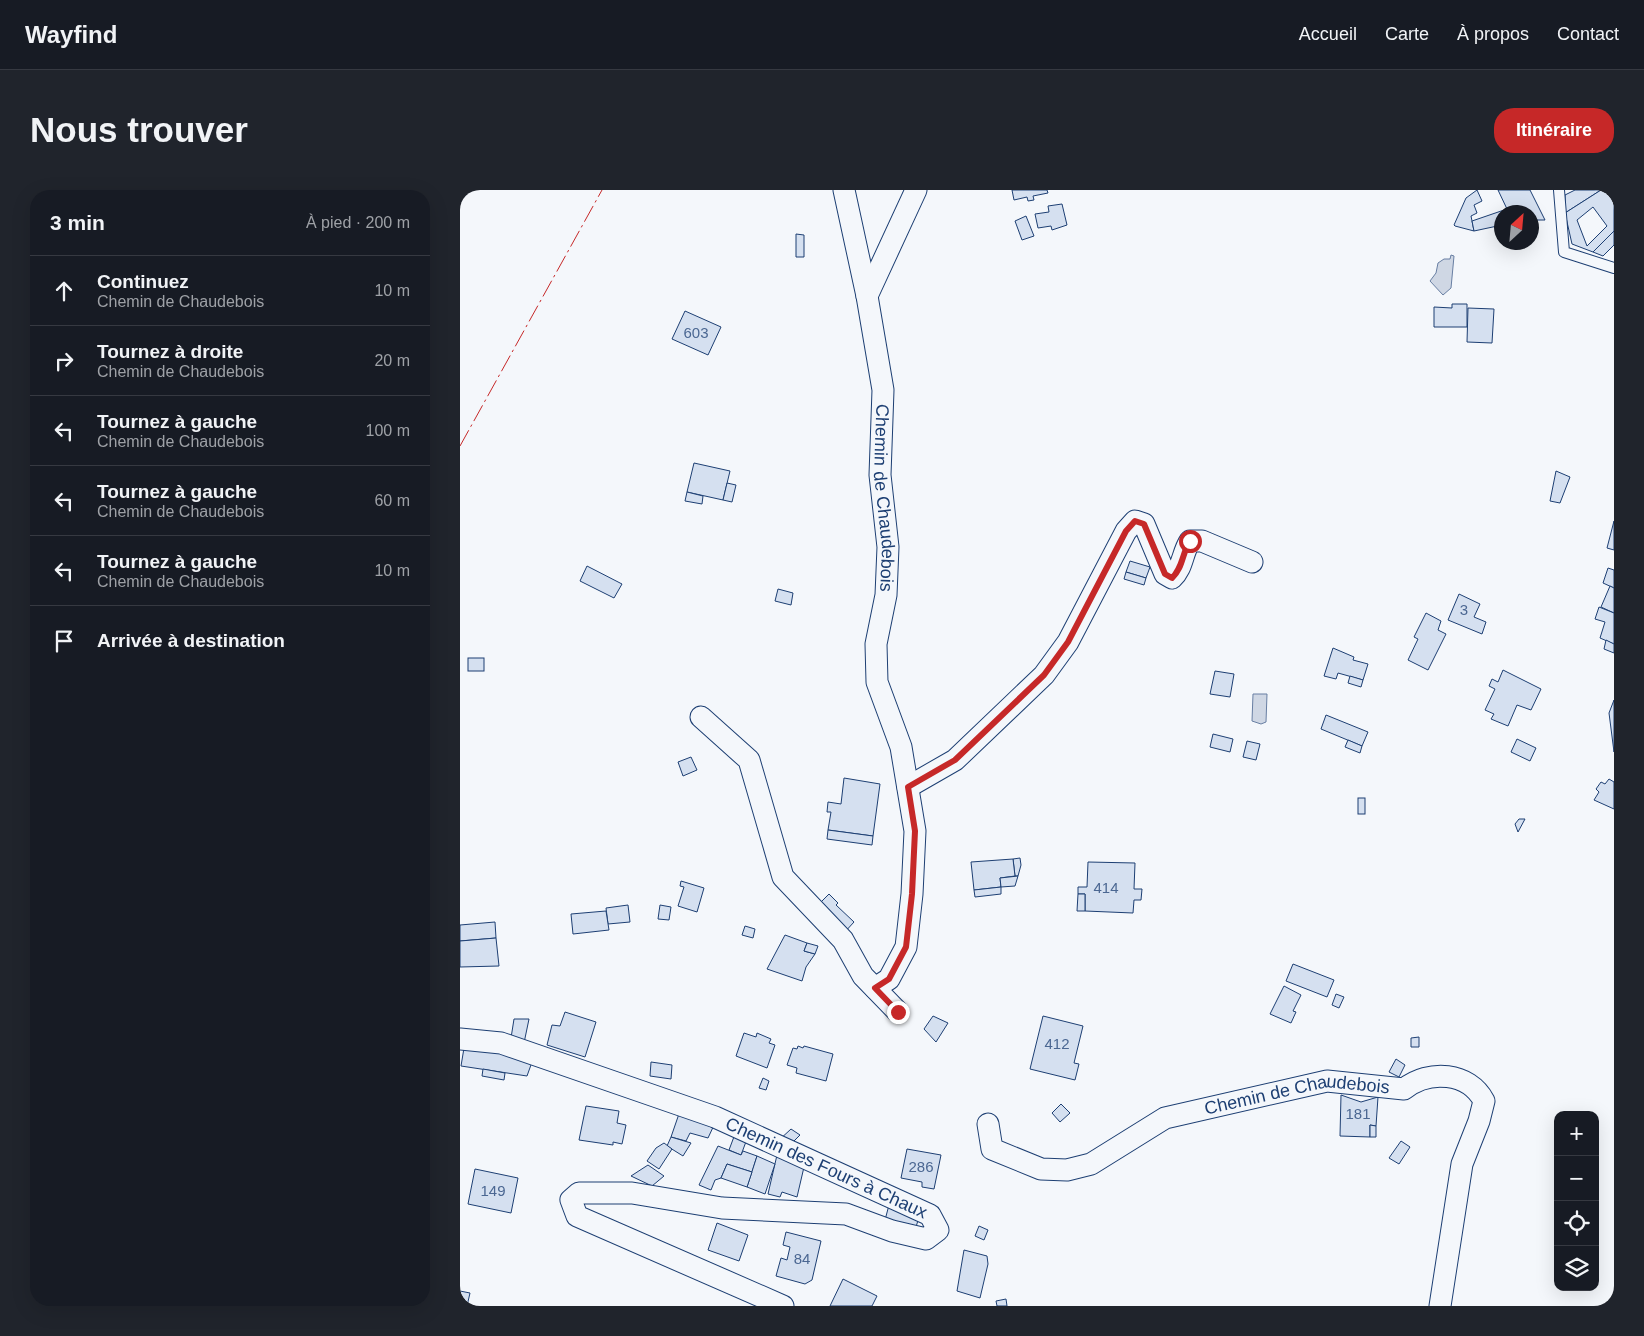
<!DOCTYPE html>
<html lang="fr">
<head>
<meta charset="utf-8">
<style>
	body { margin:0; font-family:Helvetica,sans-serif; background:#20242c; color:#f1f3f6 }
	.controls { position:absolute; right:15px; bottom:15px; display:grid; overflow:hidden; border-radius:10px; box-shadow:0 5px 20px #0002 }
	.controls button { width:45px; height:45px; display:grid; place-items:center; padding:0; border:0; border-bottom:1px solid #363941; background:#171b24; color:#f1f3f6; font:25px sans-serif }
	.compass { position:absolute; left:1034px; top:15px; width:45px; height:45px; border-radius:50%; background:#171b24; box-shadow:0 5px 20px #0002; rotate:26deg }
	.stop { position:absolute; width:15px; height:15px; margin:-11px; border:4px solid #c62828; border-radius:50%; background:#fff }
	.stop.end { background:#c62828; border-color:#fff; box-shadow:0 1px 5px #0008 }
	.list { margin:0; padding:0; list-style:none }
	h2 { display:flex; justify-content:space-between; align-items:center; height:65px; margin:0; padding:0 20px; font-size:21px }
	h2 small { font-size:16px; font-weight:400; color:#9ea1a6 }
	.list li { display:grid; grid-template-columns:32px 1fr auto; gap:15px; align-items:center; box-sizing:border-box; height:70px; padding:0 20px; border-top:1px solid #363941 }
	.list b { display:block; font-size:19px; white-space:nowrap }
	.list p { margin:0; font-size:16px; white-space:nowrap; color:#9ea1a6 }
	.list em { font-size:16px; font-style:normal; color:#9ea1a6 }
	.icon { flex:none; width:28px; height:28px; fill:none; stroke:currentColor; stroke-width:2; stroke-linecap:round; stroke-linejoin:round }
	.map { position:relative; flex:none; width:1154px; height:1116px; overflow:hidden; border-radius:20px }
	header { display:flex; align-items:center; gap:30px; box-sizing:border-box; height:70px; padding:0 25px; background:#171b24; border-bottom:1px solid #363941 }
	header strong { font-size:24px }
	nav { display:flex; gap:28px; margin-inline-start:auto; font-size:18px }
	.intro { display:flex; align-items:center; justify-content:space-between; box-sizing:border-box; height:120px; padding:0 30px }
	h1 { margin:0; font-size:35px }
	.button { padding:12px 22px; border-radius:20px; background:#c62828; color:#fff; font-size:18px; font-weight:700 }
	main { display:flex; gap:30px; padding:0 30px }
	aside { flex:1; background:#171b24; border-radius:20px; box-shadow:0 5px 20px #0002 }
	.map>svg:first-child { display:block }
</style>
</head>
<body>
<header>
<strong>Wayfind</strong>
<nav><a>Accueil</a><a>Carte</a><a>À propos</a><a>Contact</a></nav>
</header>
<div class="intro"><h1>Nous trouver</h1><a class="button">Itinéraire</a></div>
<main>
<aside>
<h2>3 min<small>À pied · 200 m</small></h2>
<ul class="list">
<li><svg class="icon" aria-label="ahead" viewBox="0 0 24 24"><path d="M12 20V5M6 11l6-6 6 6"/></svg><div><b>Continuez</b><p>Chemin de Chaudebois</p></div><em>10 m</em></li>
<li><svg class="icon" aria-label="right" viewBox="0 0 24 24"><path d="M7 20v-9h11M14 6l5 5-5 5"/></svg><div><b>Tournez à droite</b><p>Chemin de Chaudebois</p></div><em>20 m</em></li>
<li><svg class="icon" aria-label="left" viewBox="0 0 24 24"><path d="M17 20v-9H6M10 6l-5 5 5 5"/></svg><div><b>Tournez à gauche</b><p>Chemin de Chaudebois</p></div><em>100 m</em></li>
<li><svg class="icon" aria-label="left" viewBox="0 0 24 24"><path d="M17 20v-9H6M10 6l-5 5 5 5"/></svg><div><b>Tournez à gauche</b><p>Chemin de Chaudebois</p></div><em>60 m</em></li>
<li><svg class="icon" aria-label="left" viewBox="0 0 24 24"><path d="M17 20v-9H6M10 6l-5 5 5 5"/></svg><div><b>Tournez à gauche</b><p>Chemin de Chaudebois</p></div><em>10 m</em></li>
<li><svg class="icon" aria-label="arrive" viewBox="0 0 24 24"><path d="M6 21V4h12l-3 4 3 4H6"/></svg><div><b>Arrivée à destination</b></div></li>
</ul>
</aside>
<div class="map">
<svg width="1154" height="1116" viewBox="0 0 1154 1116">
	<rect width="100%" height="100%" fill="#f4f7fb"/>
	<!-- water -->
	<g fill="#cfd7e4" stroke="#687fa3">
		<path d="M991 65 994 66 991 98 983 105 970 91 976 83 978 73 984 69H990Z"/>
		<path d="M793 504H807L806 532 801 534 792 531Z"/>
	</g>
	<!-- building -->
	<g fill="#d5e0f0" stroke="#1d3f73" fill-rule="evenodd">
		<path d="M552 0H587L588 3 573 6 574 10 568 11 567 7 554 10Z"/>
		<path d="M1017 0 1022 11 1014 15 1017 23 1011 26 1014 41 995 36 994 35 1006 8Z"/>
		<path d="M1038 0H1070L1085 30H1072V22H1042V35L1014 41 1012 31 1047 19Z"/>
		<path d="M1115 0H1141L1105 23V5Z"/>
		<path d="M1141 0H1154V41L1133 62 1112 54 1105 23ZM1133 17 1147 36 1127 56 1117 30Z"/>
		<path d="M602 14 607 35 592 40 591 36 578 38 575 24 589 22 588 16Z"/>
		<path d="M566 26 574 46 562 50 555 31Z"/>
		<path d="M1154 41V55L1143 66 1133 62Z"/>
		<path d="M336 44 344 45V67H336Z"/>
		<path d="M992 114H1007V137H974V117L992 118Z"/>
		<path d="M1008 118 1034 119 1032 153 1007 152Z"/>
		<path d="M225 121 261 137 248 165 212 149Z"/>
		<path d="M234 273 270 281 263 310 227 302Z"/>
		<path d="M1096 281 1110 287 1100 313 1090 311Z"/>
		<path d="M267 293 276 295 272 312 263 310Z"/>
		<path d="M227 302 243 306 242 314 225 311Z"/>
		<path d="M1154 331V360L1147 358Z"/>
		<path d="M670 371 690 377 686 388 666 382Z"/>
		<path d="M127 376 162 394 154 408 120 391Z"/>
		<path d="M1148 378 1154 380V398L1143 393Z"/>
		<path d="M666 382 686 388 684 395 664 389Z"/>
		<path d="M1150 396 1154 398V423L1141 417Z"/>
		<path d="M318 399 333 403 331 415 315 411Z"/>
		<path d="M999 404 1020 414 1014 427 1026 432 1022 444 988 430Z"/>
		<path d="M1139 417 1154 423V454L1140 448 1145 432 1135 429Z"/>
		<path d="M966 423 981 431 978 440 986 444 968 480 948 470 958 449 954 447Z"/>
		<path d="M1146 450 1154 454V463L1144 459Z"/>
		<path d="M873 458 894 467 893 470 908 474 903 490 878 483 876 489 864 486Z"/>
		<rect x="8" y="468" width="16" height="13"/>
		<path d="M1043 480 1081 499 1071 520 1057 515 1048 536 1031 529 1034 524 1025 520 1035 499 1029 496 1032 489 1038 492Z"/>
		<path d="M755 481 774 484 770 507 750 504Z"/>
		<path d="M890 486 903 490 901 497 888 493Z"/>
		<path d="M1154 510V562L1149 523Z"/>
		<path d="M866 525 908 542 902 556 861 539Z"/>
		<path d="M753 544 773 549 770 562 750 557Z"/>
		<path d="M1057 549 1076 558 1070 571 1051 562Z"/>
		<path d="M888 550 902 556 900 563 885 557Z"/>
		<path d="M787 551 800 554 796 570 783 567Z"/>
		<path d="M231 567 237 580 223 586 218 572Z"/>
		<path d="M384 588 420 594 413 646 368 640 371 622H367L368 612 381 614Z"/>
		<path d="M1149 589 1154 592V619L1134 610 1139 602 1136 599 1141 592 1145 594Z"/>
		<rect x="898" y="608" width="7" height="16"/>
		<path d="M1059 629H1065L1058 642 1055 634Z"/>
		<path d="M368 640 413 646 412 655 367 649Z"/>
		<path d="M560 668 561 675 558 686H555L553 669Z"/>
		<path d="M553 669 555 686 540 688 541 697 514 700 511 672Z"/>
		<path d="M628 672 675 673 674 699H682L681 710H674L673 723 625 721V704H618V697H627Z"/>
		<path d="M558 686 555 696 541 697 540 688Z"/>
		<path d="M221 691 244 698 237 722 218 716 224 697 220 696Z"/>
		<path d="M541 697V704L515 707 514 700Z"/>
		<path d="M369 704 378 713 376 715 394 732 383 744 356 717Z"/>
		<path d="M618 704H625V721H617Z"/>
		<path d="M168 715 170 732 148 734 146 718Z"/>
		<path d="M200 715 211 717 209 730 198 729Z"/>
		<path d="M146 721 149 740 113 744 111 724Z"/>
		<path d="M35 732 36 748 0 751V735Z"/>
		<path d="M285 736 295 739 293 748 282 745Z"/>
		<path d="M325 745 347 753 344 761 355 764 346 777 342 791 307 779Z"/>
		<path d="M36 748 39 776 0 777V751Z"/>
		<path d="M347 753 358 756 355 764 344 761Z"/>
		<path d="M833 774 874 790 867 807 826 791Z"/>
		<path d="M824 796 841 805 833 821 836 822 831 833 810 824Z"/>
		<path d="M876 804 884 807 879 818 872 815Z"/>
		<path d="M105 822 136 832 125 867 87 855 92 835 100 836Z"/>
		<path d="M473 826 488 833 476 852 464 839Z"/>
		<path d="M583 826 623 836 614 873 619 874 615 890 570 879Z"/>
		<path d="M54 829H69L64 853 51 848Z"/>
		<path d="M284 843 296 847 297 843 311 849 309 853 315 855 307 878 276 866Z"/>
		<path d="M959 847V857H951V848Z"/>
		<path d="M338 856 343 858 344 856 373 864 366 891 336 883 337 878 327 875 333 858 337 859Z"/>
		<path d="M4 858 47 861 72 872 67 886 1 876Z"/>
		<path d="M936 869 945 875 939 887 929 882Z"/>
		<path d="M191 872 212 875 211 889 190 886Z"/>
		<path d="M23 879 45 883 44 890 22 886Z"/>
		<path d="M303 888 309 891 306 900 299 898Z"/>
		<path d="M881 905 901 912 918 907 916 936 910 935V947L880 946Z"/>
		<path d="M601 914 610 923 600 932 592 923Z"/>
		<path d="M126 916 159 921 157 933 166 935 162 954 153 952V955L119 950Z"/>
		<path d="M221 918 255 933 248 948 230 943 226 951 211 947Z"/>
		<path d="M910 935 916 936V947H910Z"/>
		<path d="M331 939 340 945 329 956 318 951Z"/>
		<path d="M275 944 287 949 281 965 269 960Z"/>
		<path d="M211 947 231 953 223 966 207 956Z"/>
		<path d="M941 951 950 957 939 974 929 968Z"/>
		<path d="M204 953 212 959 199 979 187 971 196 958Z"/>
		<path d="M258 956 281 965 283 961 297 966 292 982 267 974 261 988 255 990 251 1000 239 995Z"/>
		<path d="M447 959 481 965 474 999 462 997V992L441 988Z"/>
		<path d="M317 965 344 977 337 1007 322 1002 320 1007 308 1004Z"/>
		<path d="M297 966 315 974 305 1004 287 997Z"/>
		<path d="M267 974 292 982 287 997 261 988Z"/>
		<path d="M188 975 204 986 192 996 171 986Z"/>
		<path d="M15 979 58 988 51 1023 8 1014Z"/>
		<path d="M429 1015 459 1027 456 1037 425 1030Z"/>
		<path d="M257 1033 288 1045 279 1071 248 1060Z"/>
		<path d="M519 1036 528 1040 524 1050 515 1046Z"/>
		<path d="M326 1042 361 1051 352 1090 345 1094 316 1086 321 1068 327 1070 330 1057 323 1055Z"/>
		<path d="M504 1060 527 1066 528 1074 520 1108 497 1101Z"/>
		<path d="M383 1089 417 1106 412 1116H370Z"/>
		<path d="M0 1101 10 1103 7 1116H0Z"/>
		<path d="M546 1109 547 1116H537L536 1111Z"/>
	</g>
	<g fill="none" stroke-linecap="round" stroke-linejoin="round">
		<!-- lane casing -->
		<g stroke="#1d3f73" stroke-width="12">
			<path id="lane" d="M1099 0 1104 62 1154 78"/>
		</g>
		<!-- street casing -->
		<g stroke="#1d3f73" stroke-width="23">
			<g id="street">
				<path id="s1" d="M384 0 407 106 423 200 420 285 428 357 426 405 416 454 417 492 441 557 455 641 452 704 446 757 429 789 415 798"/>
				<path d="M407 106 456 0"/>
				<path d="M241 527 289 570 323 687 383 750 403 786 438 822"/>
				<path d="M448 597 495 570 584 485 608 452 666 341 675 331 684 334 705 384 712 388C723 378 722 363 730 351H742L792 372"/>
				<path id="s2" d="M0 849 41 853 255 927 470 1025 478 1040 466 1049 432 1041 386 1024 262 1018 172 1003H119L111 1010 117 1026 323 1116"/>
				<path id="s3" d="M528 934 532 959 581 979 607 980 631 974 705 928 867 891 944 899C969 879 1009 882 1024 911L1019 931 1002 974 980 1116"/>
			</g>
		</g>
		<!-- lane -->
		<use href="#lane" stroke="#f4f7fb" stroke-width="10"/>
		<!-- street -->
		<use href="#street" stroke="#f4f7fb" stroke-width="21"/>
		<!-- power -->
		<path stroke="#c62828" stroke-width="1" stroke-dasharray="18 4 2.5 4" stroke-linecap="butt" d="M0 256 142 0"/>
	</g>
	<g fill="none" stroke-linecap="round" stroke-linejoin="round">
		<!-- route -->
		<path stroke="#c62828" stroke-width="6" d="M438 822 415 798 429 789 446 757 452 704 455 641 448 597 495 570 584 485 608 452 666 341 675 331 684 334 705 384 712 388C723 378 722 363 730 351"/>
	</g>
	<g text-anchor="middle" stroke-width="4" stroke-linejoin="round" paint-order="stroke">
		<!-- number labels -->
		<g font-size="15" fill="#4b6792">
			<text x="236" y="148">603</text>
			<text x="1004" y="425">3</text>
			<text x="646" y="703">414</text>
			<text x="597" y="859">412</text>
			<text x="898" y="929">181</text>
			<text x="461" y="982">286</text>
			<text x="33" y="1006">149</text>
			<text x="342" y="1074">84</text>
		</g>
		<!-- street labels -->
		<g font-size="18" fill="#1d3f73" stroke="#f4f7fb">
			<text dy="6" stroke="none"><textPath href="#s1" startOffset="312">Chemin de Chaudebois</textPath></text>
			<text dy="6" stroke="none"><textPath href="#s3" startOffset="351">Chemin de Chaudebois</textPath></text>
			<text dy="6" stroke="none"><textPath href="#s2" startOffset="390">Chemin des Fours à Chaux</textPath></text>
		</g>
	</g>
</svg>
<div class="controls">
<button>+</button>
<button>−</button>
<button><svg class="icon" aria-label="locate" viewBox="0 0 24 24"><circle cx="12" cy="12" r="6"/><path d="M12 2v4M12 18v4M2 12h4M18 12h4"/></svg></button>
<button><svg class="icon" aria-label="layers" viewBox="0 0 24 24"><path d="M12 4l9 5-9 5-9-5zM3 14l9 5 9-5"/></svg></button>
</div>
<svg class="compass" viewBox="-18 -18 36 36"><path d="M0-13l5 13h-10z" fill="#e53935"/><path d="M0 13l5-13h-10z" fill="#9ea1a6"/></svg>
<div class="stop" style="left:730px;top:351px"></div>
<div class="stop end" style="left:438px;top:822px"></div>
</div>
</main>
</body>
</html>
